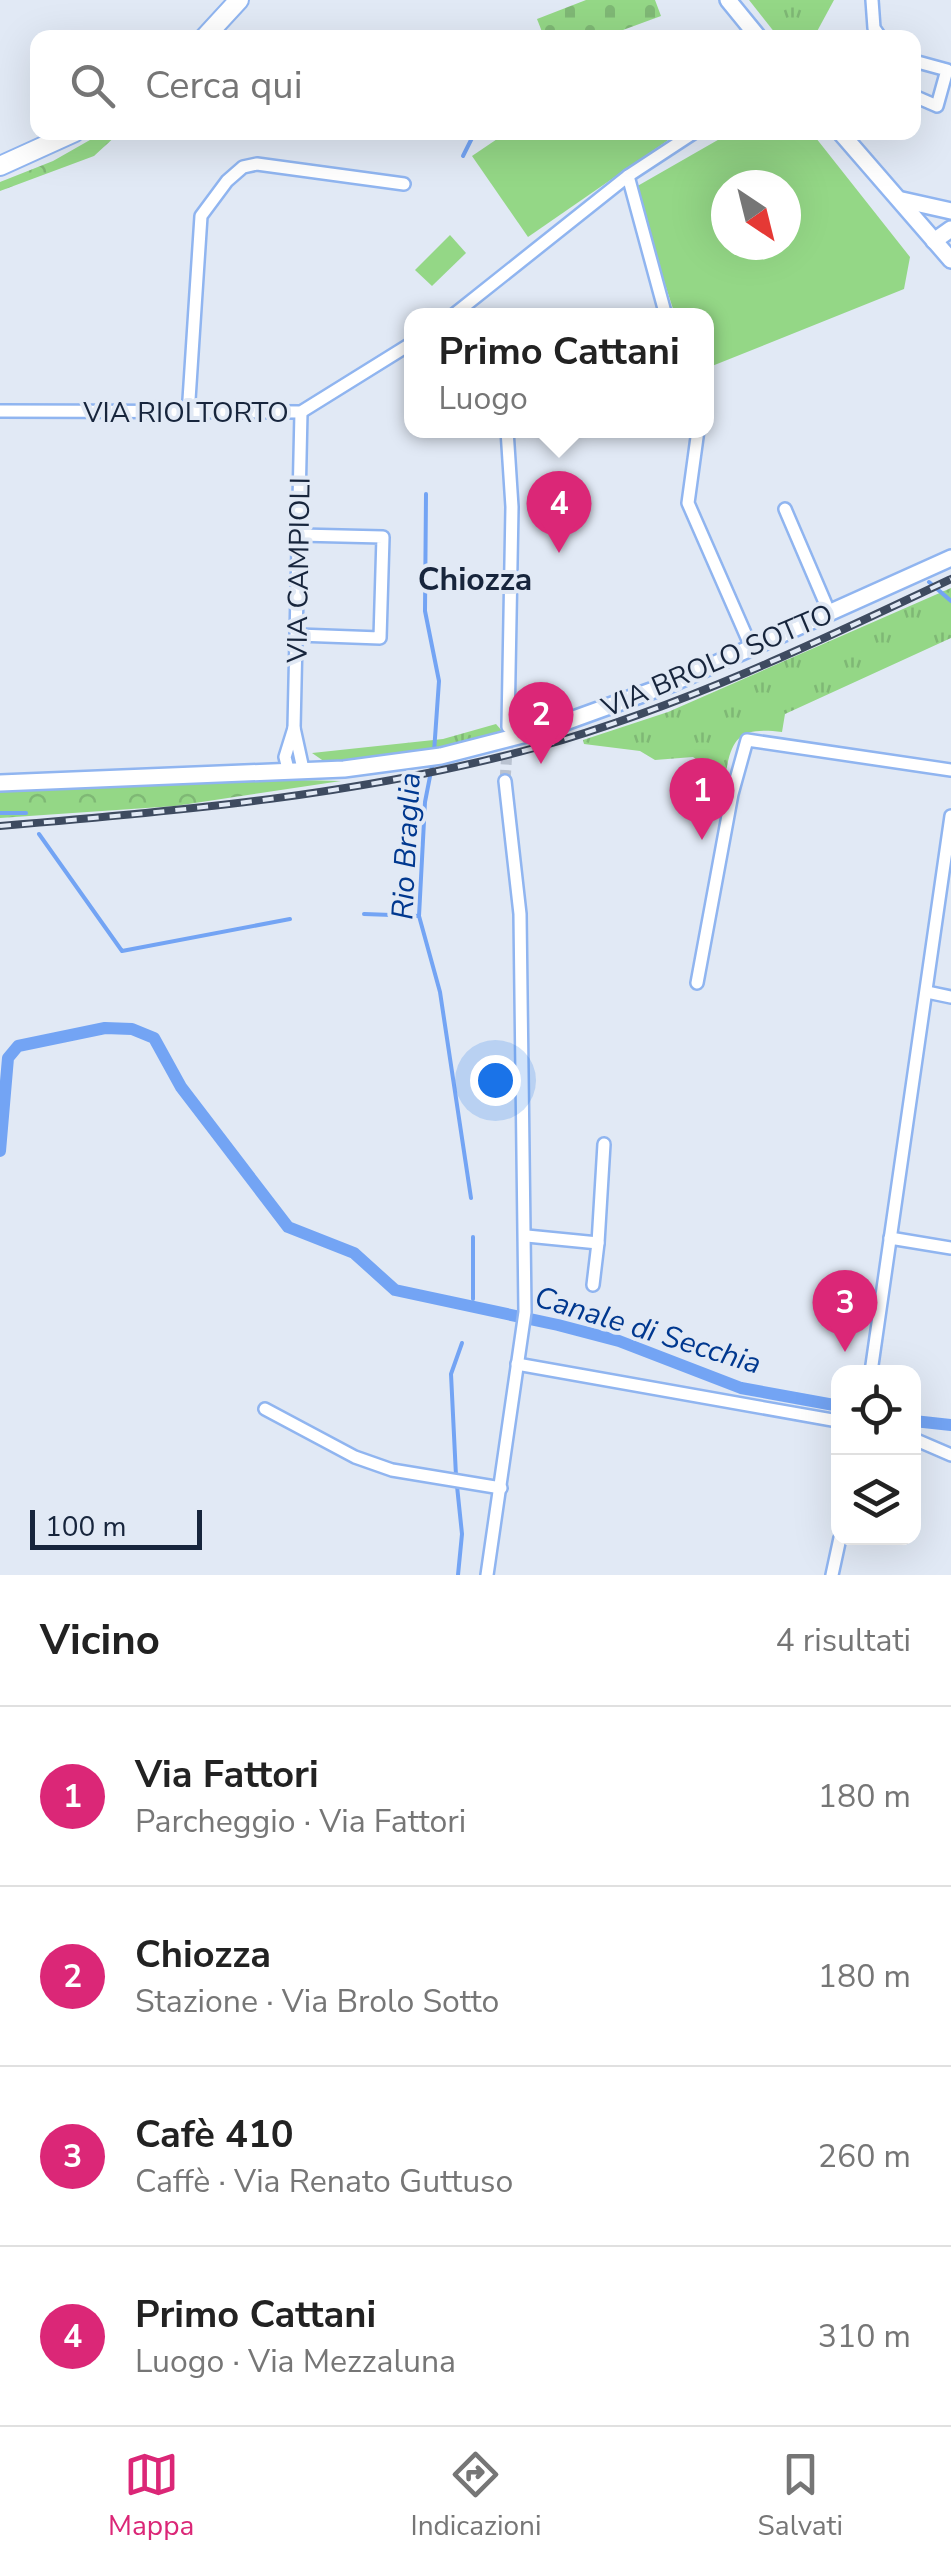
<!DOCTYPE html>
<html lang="it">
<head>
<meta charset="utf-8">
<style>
	body { margin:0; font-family:"Nunito Sans",sans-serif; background:#f2f2f2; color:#222 }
	.controls { position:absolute; right:30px; bottom:30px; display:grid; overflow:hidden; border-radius:20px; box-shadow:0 10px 40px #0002 }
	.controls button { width:90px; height:90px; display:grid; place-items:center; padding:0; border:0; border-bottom:2px solid #e0e0e0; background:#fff; color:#222; font:50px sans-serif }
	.compass { position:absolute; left:711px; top:170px; width:90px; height:90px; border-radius:50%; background:#fff; box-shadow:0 10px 40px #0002; rotate:145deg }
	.scale { position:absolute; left:30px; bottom:25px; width:172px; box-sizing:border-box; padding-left:10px; border:5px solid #17253c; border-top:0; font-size:28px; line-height:35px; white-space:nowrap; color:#17253c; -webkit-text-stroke:8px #e1e9f5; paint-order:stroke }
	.you { position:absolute; left:495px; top:1080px; width:35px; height:35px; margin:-25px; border:8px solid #fff; border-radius:50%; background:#1a73e8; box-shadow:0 0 0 15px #1a73e833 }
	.badge { display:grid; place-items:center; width:65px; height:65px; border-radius:50%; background:#db2777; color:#fff; font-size:32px; font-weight:700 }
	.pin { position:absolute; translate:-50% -82px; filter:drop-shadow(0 2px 5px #0008) }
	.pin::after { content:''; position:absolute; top:52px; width:35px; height:30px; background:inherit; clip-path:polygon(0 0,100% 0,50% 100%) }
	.popup { position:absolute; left:404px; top:308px; width:310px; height:130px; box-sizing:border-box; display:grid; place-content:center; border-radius:20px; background:#fff; filter:drop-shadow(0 2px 8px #0005); font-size:32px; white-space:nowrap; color:#767676 }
	.popup b { font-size:38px; color:#222 }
	.popup::after { content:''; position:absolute; left:50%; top:100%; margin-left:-20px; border:20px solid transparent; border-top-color:#fff }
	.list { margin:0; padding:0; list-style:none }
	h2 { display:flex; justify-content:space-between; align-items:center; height:130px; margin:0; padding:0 40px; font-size:42px }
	h2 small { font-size:32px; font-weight:400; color:#767676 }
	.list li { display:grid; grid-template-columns:65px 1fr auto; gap:30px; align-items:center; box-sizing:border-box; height:180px; padding:0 40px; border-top:2px solid #e0e0e0 }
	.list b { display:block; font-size:38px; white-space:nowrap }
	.list p { margin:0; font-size:32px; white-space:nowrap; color:#767676 }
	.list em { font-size:32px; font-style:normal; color:#767676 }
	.icon { flex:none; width:55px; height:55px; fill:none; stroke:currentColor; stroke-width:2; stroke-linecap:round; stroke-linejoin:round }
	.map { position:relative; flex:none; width:951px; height:1575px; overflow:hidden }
	.search { position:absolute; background:#fff; box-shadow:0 10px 40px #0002; left:30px; right:30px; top:30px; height:110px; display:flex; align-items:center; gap:25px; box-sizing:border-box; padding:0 35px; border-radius:20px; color:#767676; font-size:38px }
	.sheet { height:850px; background:#fff }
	nav { display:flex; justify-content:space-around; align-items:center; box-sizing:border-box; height:140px; border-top:2px solid #e0e0e0; background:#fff; font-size:28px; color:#767676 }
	nav a { display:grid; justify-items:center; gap:5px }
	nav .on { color:#db2777 }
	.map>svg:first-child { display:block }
</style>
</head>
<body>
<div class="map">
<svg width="951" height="1575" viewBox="0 0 951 1575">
	<defs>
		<pattern id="grass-tufts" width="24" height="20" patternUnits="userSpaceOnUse" patternTransform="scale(2.5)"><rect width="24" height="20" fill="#94d786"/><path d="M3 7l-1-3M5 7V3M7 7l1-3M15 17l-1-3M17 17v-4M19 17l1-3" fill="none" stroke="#7fb875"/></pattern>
		<pattern id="forest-crowns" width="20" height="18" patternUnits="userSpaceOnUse" patternTransform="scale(2.5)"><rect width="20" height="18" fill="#94d786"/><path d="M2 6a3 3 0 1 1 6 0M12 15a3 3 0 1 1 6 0" fill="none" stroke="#7fb875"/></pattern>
		<pattern id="cemetery-stones" width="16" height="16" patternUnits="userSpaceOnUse" patternTransform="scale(2.5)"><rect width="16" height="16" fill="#94d786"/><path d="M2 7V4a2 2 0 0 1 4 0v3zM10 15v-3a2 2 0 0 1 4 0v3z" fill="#7fb875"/></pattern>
	</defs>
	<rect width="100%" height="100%" fill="#e1e9f5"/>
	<!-- grass -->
	<g fill="url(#grass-tufts)">
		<path d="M749 0H834L814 37 779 38Z"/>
		<path d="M951 588V638L785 714 782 732C739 727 731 737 725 779L693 757 655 760 640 751 584 744 583 740 668 712Z"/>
		<path d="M496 724 503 732 426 755 325 762 312 753 443 739Z"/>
	</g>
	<!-- forest -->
	<g fill="url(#forest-crowns)">
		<path d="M104 132 119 133 94 156 0 191V182L53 161Z"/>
		<path d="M254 779 341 781 175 806 0 818V792Z"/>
	</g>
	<!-- cemetery -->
	<path fill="url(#cemetery-stones)" d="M586 0H655L661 16 604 37H544L537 19Z"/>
	<!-- green -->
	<g fill="#94d786" fill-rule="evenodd">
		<path d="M506 133 676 132 677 134 528 237 472 156Z"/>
		<path d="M730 133H812L910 257 904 289 707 368 706 316 675 315 634 188ZM726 185H786V245H726Z"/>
		<path d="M450 235 466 253 432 286 415 270Z"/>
	</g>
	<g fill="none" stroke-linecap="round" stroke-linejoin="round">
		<!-- stream -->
		<g stroke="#73a4f4" stroke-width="4">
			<path d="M463 156 475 132"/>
			<path d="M426 494 425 611 439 681 434 752"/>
			<path d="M929 582 951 601"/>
			<path d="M433 761 425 802 419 916 440 992 471 1198"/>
			<path d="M0 813H26"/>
			<path d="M39 834 122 951 290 919"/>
			<path d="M364 914 419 916"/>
			<path d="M473 1299V1237"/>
			<path d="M456 1476 451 1374 462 1343"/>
			<path d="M457 1486 462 1534 458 1575"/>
		</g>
		<!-- canal -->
		<g stroke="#73a4f4" stroke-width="12">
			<path d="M0 1151 8 1058 18 1046 105 1028 132 1029 154 1038 181 1087 288 1227 354 1253 395 1290 558 1325 619 1341 741 1388 834 1405"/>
			<path d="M914 1421 951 1425"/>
		</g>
		<!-- minor-tunnel -->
		<path stroke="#b9c2d0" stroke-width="11" stroke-dasharray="11 5.5" stroke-linecap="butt" d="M505 781 508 736"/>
		<!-- minor casing -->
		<g stroke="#90b5f0" stroke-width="16">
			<g id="minor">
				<path d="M872 0 874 28 881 38"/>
				<path d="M914 61 947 70 937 106 914 96"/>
				<path d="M628 176 666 316"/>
				<path d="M452 316 628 176 695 132"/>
				<path d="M0 411 301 412 412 343"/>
				<path d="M188 415 201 216 227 181 243 167 257 164 404 184"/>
				<path d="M507 430 512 507 508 727"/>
				<path d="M698 430 688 503 752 649"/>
				<path d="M785 509 830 614"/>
				<path d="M298 635 380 638 383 537 300 535"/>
				<path d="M294 728 301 412"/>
				<path d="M288 769 285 757 294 728 303 769"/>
				<path d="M697 983 732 794 747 740 951 770"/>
				<path d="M927 992 951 997"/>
				<path d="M527 1236 598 1243 604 1144"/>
				<path d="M890 1238 951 1248"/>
				<path d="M593 1285 598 1243"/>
				<path d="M517 1364 838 1421"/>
				<path d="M871 1372 951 816"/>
				<path d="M265 1409 355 1457 392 1470 501 1488"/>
				<path d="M914 1439 951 1455"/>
				<path d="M487 1575 525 1312 520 914 505 781"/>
				<path d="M832 1575 840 1538"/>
			</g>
		</g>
		<!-- secondary casing -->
		<g stroke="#90b5f0" stroke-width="20">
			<g id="secondary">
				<path d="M728 0 759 38"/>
				<path d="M840 132 951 260"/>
				<path d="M902 200 951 211"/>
				<path d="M934 241 951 229"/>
				<path d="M0 783 344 769 441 756 546 729 673 683 951 558"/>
			</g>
		</g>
		<!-- primary casing -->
		<g stroke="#90b5f0" stroke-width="22">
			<g id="primary">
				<path d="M204 38 239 0"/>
				<path d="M0 166 75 132"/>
			</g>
		</g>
		<!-- minor -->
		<use href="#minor" stroke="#fff" stroke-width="11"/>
		<!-- secondary -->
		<use href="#secondary" stroke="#fff" stroke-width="15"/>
		<!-- primary -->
		<use href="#primary" stroke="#fff" stroke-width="18"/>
		<!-- rail casing -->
		<g stroke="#3e4b60" stroke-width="8">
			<path id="rail" d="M0 826C181 811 362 795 538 747 681 707 818 642 951 579"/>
		</g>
		<!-- rail -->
		<use href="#rail" stroke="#e1e9f5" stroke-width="4" stroke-dasharray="11" stroke-linecap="butt"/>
	</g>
	<g text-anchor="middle" stroke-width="8" stroke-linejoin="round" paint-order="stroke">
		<!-- street labels -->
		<g font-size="28" fill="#17253c" stroke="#e1e9f5">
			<text x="186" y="422">VIA RIOLTORTO</text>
			<text transform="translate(298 570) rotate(-89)" y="10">VIA CAMPIOLI</text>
			<text transform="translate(717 660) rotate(-23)" y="10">VIA BROLO SOTTO</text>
		</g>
		<!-- water labels -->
		<g font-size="30" font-style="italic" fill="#00388f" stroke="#e1e9f5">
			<text transform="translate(406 846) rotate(-87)" y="10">Rio Braglia</text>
			<text transform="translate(648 1330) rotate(17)" y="10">Canale di Secchia</text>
		</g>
		<!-- quarter labels -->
		<g font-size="32" font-weight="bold" fill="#17253c" stroke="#e1e9f5">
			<text x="475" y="590">Chiozza</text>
		</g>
	</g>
</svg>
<div class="controls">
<button><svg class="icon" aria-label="locate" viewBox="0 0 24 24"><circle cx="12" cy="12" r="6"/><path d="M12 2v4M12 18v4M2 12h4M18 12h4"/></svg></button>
<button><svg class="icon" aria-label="layers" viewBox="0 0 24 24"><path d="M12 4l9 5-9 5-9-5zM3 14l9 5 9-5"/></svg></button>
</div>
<svg class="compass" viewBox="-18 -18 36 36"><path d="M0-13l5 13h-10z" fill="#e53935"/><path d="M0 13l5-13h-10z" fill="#767676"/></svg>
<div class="scale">100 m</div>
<div class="you"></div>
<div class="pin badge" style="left:702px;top:840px">1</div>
<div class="pin badge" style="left:541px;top:764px">2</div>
<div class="pin badge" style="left:845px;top:1352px">3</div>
<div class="pin badge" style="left:559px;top:553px">4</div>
<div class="popup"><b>Primo Cattani</b>Luogo</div>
<div class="search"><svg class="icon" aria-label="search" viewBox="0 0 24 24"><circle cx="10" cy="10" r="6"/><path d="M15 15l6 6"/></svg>Cerca qui</div>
</div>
<section class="sheet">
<h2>Vicino<small>4 risultati</small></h2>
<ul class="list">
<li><span class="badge">1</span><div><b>Via Fattori</b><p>Parcheggio · Via Fattori</p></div><em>180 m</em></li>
<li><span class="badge">2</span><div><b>Chiozza</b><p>Stazione · Via Brolo Sotto</p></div><em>180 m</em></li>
<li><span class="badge">3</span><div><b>Cafè 410</b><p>Caffè · Via Renato Guttuso</p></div><em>260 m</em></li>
<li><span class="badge">4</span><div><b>Primo Cattani</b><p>Luogo · Via Mezzaluna</p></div><em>310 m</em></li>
</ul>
</section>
<nav>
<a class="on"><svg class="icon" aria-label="map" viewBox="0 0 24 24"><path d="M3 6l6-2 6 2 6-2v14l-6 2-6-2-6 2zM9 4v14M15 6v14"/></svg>Mappa</a>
<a><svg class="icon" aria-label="directions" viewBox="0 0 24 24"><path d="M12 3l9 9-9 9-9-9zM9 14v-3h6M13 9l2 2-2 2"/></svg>Indicazioni</a>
<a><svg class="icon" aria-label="saved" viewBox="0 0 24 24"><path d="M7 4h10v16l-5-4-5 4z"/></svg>Salvati</a>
</nav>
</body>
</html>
